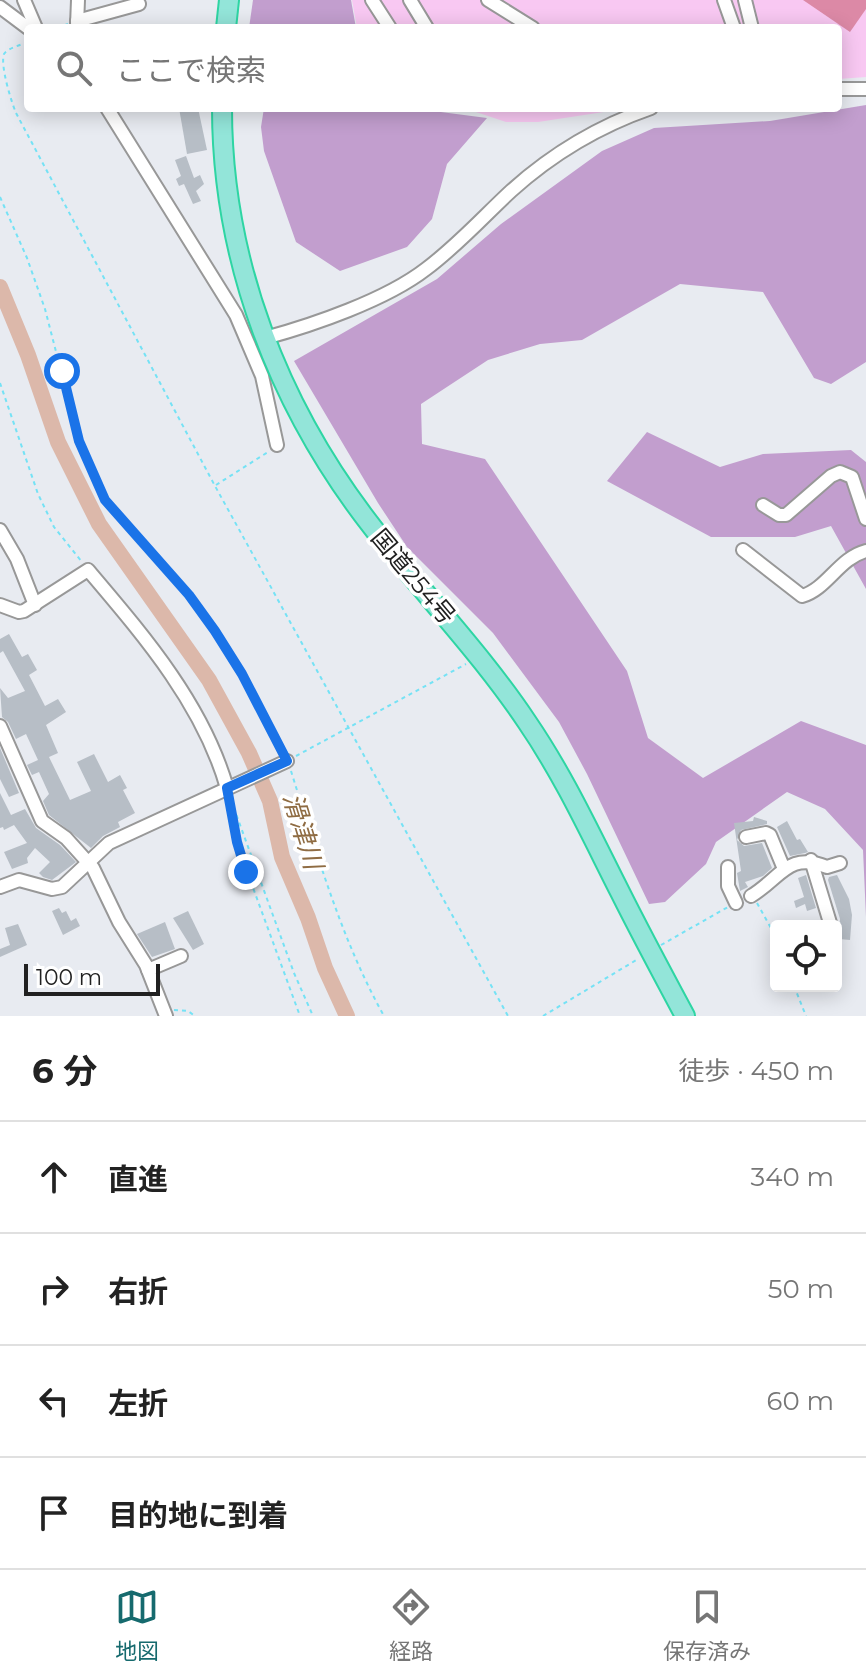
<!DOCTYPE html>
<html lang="ja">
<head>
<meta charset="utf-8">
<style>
	body { margin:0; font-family:Montserrat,"Noto Sans JP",sans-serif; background:#f2f2f2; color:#222 }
	.controls { position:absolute; right:24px; bottom:24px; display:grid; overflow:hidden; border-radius:8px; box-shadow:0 4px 20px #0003 }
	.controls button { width:72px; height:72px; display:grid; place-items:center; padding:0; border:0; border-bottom:2px solid #e0e0e0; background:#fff; color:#222; font:40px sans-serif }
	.scale { position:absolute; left:24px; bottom:20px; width:136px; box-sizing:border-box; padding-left:8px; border:4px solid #212121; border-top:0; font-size:22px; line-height:28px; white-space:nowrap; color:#212121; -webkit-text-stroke:6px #fff; paint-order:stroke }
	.stop { position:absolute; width:24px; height:24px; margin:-18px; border:6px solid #1a73e8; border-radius:50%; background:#fff }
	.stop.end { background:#1a73e8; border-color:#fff; box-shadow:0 2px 8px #0008 }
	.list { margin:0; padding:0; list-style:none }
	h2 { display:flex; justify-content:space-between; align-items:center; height:104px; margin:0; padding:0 32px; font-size:34px }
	h2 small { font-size:26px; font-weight:400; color:#767676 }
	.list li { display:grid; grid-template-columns:52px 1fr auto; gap:24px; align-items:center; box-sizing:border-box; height:112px; padding:0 32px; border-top:2px solid #e0e0e0 }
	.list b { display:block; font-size:30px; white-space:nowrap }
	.list em { font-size:26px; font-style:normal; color:#767676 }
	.icon { flex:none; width:44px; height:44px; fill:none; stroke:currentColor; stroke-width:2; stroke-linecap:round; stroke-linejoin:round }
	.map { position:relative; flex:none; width:866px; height:1016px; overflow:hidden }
	.search { position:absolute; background:#fff; box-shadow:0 4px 20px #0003; left:24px; right:24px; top:24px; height:88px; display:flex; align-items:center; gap:20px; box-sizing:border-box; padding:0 28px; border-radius:8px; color:#767676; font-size:30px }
	.sheet { height:552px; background:#fff }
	nav { display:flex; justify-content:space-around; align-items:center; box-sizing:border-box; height:112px; border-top:2px solid #e0e0e0; background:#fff; font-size:22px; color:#767676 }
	nav a { display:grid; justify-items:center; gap:4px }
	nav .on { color:#166a6e }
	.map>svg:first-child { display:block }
</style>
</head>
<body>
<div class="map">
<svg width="866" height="1016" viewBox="0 0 866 1016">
	<rect width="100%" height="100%" fill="#e8ebf1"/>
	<!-- forest -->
	<g fill="#c29ece">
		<path d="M253 0H351L356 28H249Z"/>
		<path d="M866 105V362L831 384 814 378 763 292 680 284 582 340 540 344 488 360 421 404 422 444 485 459 627 671 648 738 703 778 801 721 866 745V917L863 850 825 809 787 792 716 842 706 864 665 902 649 904 587 774 559 722 493 633 407 547 378 503 294 361 437 279 501 224 602 151 654 128 770 121Z"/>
		<path d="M264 108H410L487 118 447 164 432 219 407 247 340 271 296 242 264 151 261 127Z"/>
		<path d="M647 432 720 467 763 454 851 450 866 462V589L831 526 795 537H711L607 481Z"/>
	</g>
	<!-- park -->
	<g fill="#f8c8f2">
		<path d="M352 0H866V77L838 79V28H357Z"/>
		<path d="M451 108H630L538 122H506L473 111Z"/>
	</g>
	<!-- pitch -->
	<path fill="#dc89a6" d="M803 0H866V9L850 32Z"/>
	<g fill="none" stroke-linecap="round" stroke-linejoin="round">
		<!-- river -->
		<path stroke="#dcb8aa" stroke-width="16" d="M0 287 28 355 58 442 99 524 209 680 249 753 270 801 282 857 308 918 325 968 347 1016"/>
	</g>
	<!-- building -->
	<g fill="#b7bec6">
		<path d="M179 108H198L207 150 187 154Z"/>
		<path d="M186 156 194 178 200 175 204 184 196 191 201 201 193 204 184 184 179 186 176 179 181 176 175 160Z"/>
		<path d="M9 634 22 657 28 654 37 670 29 675 45 706 58 699 66 712 46 725 58 753 49 757 70 800 91 791 77 762 94 754 108 782 120 775 127 788 123 790 135 813 118 822 120 827 103 836 91 848 49 815 43 801 49 794 39 772 32 775 27 765 38 760 26 734 16 739 8 722 2 717 0 688 8 698 25 691 3 651 0 653V639Z"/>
		<path d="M0 748 19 793 9 797 0 779Z"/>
		<path d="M0 793 11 815 25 809 36 828 60 845 76 862 52 880 43 877 39 873 50 862 35 848 27 858 28 863 12 869 4 852 27 843 14 825 4 830 3 827 0 828Z"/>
		<path d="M754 817 767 821V824L741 830 737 840 744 846 762 843 772 868 763 876 745 882 748 887 740 891 737 873 741 871 734 823 753 821Z"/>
		<path d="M787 821 797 840 800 839 808 852 805 853 790 856 777 827Z"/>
		<path d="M806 875 816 908 807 911 805 904 796 908 794 901 804 897 798 878Z"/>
		<path d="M837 875 849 899 852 915 850 940 839 939 840 919 828 880 829 877Z"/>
		<path d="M59 908 62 913 66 911 71 921 76 918 80 926 63 935 52 911Z"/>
		<path d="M188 911 204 944 193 950 173 918Z"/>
		<path d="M165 922 175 949 152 957 137 934Z"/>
		<path d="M18 924 27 945 0 957V949L10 945 5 928Z"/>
	</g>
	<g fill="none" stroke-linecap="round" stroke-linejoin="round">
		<!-- minor casing -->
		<g stroke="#989898" stroke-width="16">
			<g id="minor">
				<path d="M24 0 36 28"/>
				<path d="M372 0 390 28"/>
				<path d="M410 0 427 28"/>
				<path d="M488 0 533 28"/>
				<path d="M724 0 734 28"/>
				<path d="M745 0 752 28"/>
				<path d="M0 7 28 28"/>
				<path d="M77 21 139 4"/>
				<path d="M77 25 78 0"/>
				<path d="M838 89H866"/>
				<path d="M107 108 236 315 262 376 277 445"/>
				<path d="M265 338C313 325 386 300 426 269 457 246 483 217 511 191 552 154 599 126 651 108"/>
				<path d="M763 505 779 515H786L831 476 840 472 852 477 866 519"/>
				<path d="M0 530 17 559 35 605"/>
				<path d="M743 550 802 596C827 589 839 558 866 551"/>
				<path d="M0 605 19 612 24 611 88 570C144 636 203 704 227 788"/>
				<path d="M0 726 42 821 66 838 93 868 119 922 146 965 166 1016"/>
				<path d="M746 837 766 833 770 835 784 869"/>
				<path d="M811 860 831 926"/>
				<path d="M728 867V886L736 903"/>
				<path d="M0 887 19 880 52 889 62 887 109 843 287 761"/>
				<path d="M751 896C781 878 788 851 827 867L840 863"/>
				<path d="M148 970 181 956"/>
			</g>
		</g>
		<!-- highway casing -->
		<g stroke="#2ed5a3" stroke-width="22">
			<g id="highway">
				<path d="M226 28 229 0"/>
				<path d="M222 108C222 261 279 408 373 528 423 594 481 653 527 722 564 776 591 835 620 892 641 934 663 975 685 1016"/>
			</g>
		</g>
		<!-- path -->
		<g stroke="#75e2f5" stroke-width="2" stroke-dasharray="4 4" stroke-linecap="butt">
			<path d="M57 28 68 24"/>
			<path d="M28 42C21 45 8 48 4 54 0 65 11 101 16 113L215 486 508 1016"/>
			<path d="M0 197 27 258 45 309 79 441 105 500 189 595 215 631 242 674 283 750"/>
			<path d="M0 383 38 494 54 527 82 562"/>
			<path d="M216 485 268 452"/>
			<path d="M296 756 466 664"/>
			<path d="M291 771C317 854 341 939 384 1016"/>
			<path d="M231 800 294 973 313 1016"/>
			<path d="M231 804 241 855 300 1016"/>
			<path d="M757 903 776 937"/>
			<path d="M661 945 728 907"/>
			<path d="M794 986 806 1016"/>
			<path d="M174 1010 188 1011 195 1016"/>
			<path d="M543 1016 638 959"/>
		</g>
		<!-- minor -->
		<use href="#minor" stroke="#fff" stroke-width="12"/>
		<!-- highway -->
		<use href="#highway" stroke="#93e5d9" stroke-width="18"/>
	</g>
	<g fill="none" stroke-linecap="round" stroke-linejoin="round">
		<!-- route -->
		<path stroke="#1a73e8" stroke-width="10" d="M62 371 79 441 105 500 189 595 215 631 242 674 287 761 227 788 237 842 246 872"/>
	</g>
	<g text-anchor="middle" stroke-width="7" stroke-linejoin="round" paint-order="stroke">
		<!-- street labels -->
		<g font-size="24" fill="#212121" stroke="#fff">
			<text transform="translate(413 577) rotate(50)" y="8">国道254号</text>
		</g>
		<!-- water labels -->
		<g font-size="26" font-style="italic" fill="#8f6c43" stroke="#fff">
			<text transform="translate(303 831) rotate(73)" y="9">滑津川</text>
		</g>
	</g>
</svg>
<div class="controls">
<button><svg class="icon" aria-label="locate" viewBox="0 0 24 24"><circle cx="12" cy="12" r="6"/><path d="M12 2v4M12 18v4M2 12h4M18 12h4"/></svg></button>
</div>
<div class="scale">100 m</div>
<div class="stop" style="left:62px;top:371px"></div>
<div class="stop end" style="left:246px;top:872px"></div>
<div class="search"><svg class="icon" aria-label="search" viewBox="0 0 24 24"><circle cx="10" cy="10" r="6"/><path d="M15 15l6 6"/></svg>ここで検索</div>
</div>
<section class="sheet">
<h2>6 分<small>徒歩 · 450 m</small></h2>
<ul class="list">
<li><svg class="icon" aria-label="ahead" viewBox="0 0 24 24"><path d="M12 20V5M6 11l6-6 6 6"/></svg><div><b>直進</b></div><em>340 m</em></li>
<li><svg class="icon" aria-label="right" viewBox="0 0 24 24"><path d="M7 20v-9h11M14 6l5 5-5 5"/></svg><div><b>右折</b></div><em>50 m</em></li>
<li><svg class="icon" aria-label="left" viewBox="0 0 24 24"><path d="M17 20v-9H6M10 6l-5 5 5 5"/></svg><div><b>左折</b></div><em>60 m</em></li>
<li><svg class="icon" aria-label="arrive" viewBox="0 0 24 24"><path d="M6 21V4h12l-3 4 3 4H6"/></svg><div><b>目的地に到着</b></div></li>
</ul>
</section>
<nav>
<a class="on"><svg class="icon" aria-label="map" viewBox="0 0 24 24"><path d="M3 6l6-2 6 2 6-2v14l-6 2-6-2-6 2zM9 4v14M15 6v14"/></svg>地図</a>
<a><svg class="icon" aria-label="directions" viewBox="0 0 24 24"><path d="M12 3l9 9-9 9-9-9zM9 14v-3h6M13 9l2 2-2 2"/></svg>経路</a>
<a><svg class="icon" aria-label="saved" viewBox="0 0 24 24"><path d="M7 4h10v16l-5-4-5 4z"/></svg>保存済み</a>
</nav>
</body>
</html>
